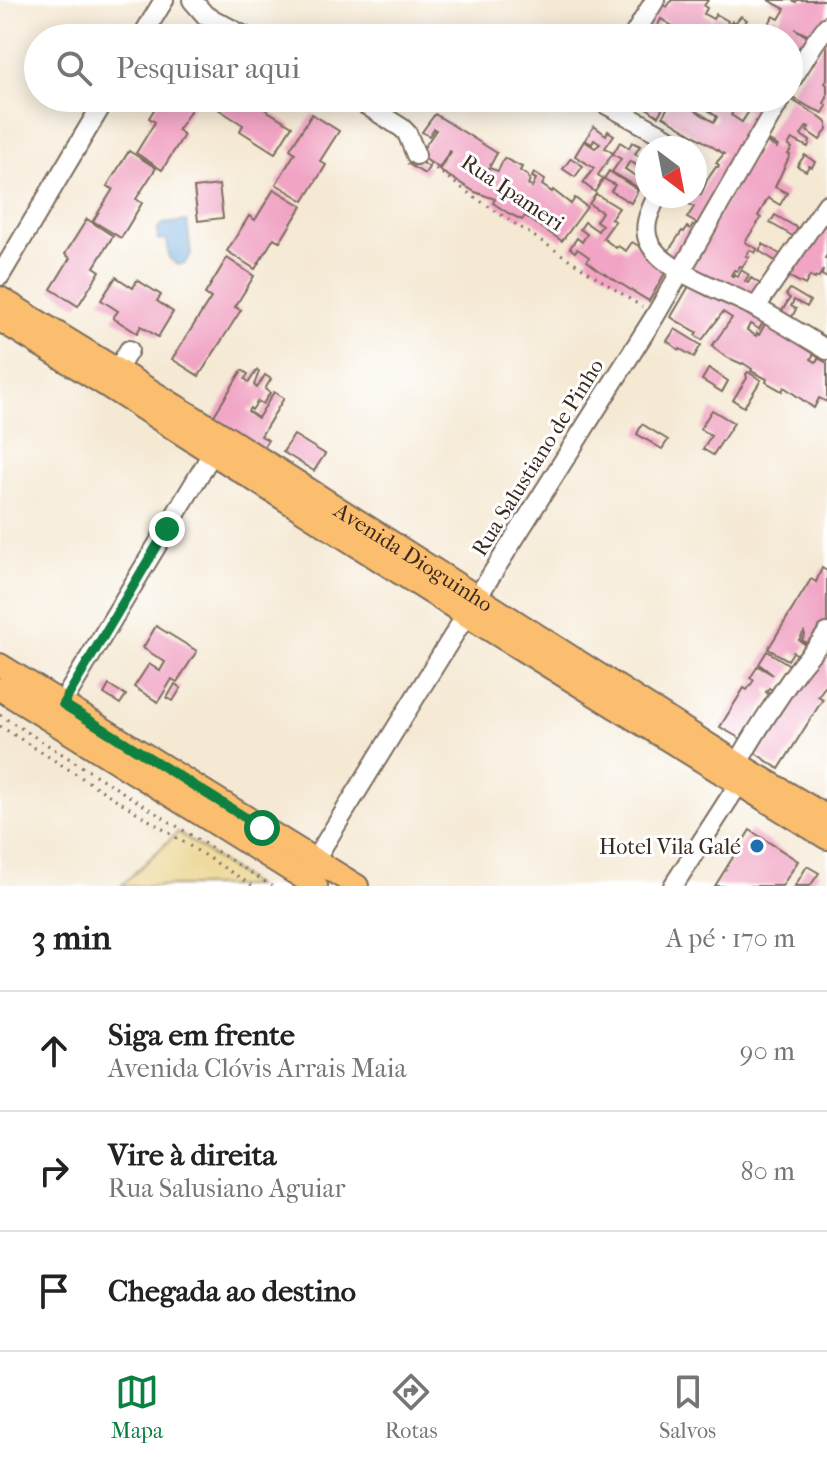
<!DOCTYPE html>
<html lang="pt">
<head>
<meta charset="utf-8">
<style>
	body { margin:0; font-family:"IM FELL French Canon",serif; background:#f6f6f6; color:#222 }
	.compass { position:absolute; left:635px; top:136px; width:72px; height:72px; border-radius:50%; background:#fff; box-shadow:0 4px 20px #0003; rotate:148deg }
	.stop { position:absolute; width:24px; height:24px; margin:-18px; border:6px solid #0b8043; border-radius:50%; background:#fff }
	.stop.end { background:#0b8043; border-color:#fff; box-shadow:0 2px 8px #0008 }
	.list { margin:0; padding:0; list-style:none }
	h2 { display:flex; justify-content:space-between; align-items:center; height:104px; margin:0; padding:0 32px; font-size:34px }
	h2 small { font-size:26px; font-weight:400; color:#767676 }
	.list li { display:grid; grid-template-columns:52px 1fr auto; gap:24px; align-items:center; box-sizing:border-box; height:120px; padding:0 32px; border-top:2px solid #e0e0e0 }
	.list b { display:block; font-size:30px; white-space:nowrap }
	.list p { margin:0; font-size:26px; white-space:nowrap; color:#767676 }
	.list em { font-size:26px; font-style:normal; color:#767676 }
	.icon { flex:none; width:44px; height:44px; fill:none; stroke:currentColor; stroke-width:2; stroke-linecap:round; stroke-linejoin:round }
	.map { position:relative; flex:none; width:827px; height:886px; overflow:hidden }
	.search { position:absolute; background:#fff; box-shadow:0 4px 20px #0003; left:24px; right:24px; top:24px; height:88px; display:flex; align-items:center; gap:20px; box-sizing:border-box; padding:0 28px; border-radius:44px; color:#767676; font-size:30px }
	.sheet { height:464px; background:#fff }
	nav { display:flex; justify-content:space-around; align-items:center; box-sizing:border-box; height:112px; border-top:2px solid #e0e0e0; background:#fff; font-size:22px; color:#767676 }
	nav a { display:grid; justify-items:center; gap:4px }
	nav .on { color:#0b8043 }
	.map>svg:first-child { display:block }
</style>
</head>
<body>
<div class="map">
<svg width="827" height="886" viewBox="0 0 827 886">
	<rect width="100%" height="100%" fill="#fff"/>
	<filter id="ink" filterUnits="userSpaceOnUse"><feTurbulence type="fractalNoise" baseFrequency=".0125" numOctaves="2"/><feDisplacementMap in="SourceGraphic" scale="16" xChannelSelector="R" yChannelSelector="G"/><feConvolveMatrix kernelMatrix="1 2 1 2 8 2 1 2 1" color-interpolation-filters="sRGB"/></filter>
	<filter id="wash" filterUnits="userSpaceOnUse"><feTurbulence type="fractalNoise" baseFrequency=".006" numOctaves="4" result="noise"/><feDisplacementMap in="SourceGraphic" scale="32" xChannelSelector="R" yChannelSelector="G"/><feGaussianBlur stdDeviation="1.8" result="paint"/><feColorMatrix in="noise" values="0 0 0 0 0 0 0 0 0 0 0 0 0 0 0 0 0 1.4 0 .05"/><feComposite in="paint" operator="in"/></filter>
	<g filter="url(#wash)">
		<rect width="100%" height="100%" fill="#f5e9d4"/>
		<!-- sand -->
		<path fill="#eeda9e" stroke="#94825e" stroke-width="2" d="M178 832 255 886H121Z"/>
		<!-- water -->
		<path fill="#69a8db" stroke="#52697c" stroke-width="2" d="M187 221 191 255 185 263 178 265 169 258 167 239 158 240 157 231 162 224Z"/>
		<g id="blocks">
			<!-- building -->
			<g fill="#f1a4c4" fill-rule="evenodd">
				<path d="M672 0H708L704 6 707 8 704 14 713 19 716 14 728 21 727 24 729 25 732 21 735 23 741 16 747 20 742 27 740 25 736 31 739 33 736 37 733 35 731 38H716L714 36 713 38H696L690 36 689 38H678L682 32 661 19 657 27 676 38H642L660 3 667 7Z"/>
				<path d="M768 0H792L796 2 797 0H827V19L813 38 795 29 811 39 805 48 800 46 796 53 799 55 789 68V38H753L760 27 765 29 768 26 773 16 779 19 785 9Z"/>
				<path d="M827 39V79L825 83 827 85V98L824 103 827 106 823 113 811 108 790 96 794 86Z"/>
				<path d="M161 98H194L197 100 178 130 184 135 162 170 136 153 155 122 149 118Z"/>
				<path d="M201 98H260L265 101 261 107 292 126 275 153 240 131 243 125Z"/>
				<path d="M632 98H669L658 116Z"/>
				<path d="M673 98H778L679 266 665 256 682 231 684 232 687 227 690 229 693 225 695 226 696 223 687 218 694 207 689 204 696 192 701 195 707 180 716 167H718L719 165 716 163 724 154 663 116ZM694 99 717 117 714 122 693 109 696 104 692 102ZM738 104 749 111 742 122 731 115Z"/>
				<path d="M789 98 818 116 827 123V129L820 140 807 131 809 127 807 126 801 135 810 141 808 147 792 139 788 145 792 148 788 154 790 155 775 187 787 193 780 205 768 198 758 216 761 218 745 242 757 249 755 253 750 250 746 256 749 257 742 267 740 266 737 271 734 270 731 275 733 277 734 274 738 277 741 270 749 275 745 281 748 283 751 278 763 286 756 298 725 288 711 276 707 282 685 271 763 140 777 148 778 146 765 139Z"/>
				<path d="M312 114 339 131 320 161 326 165 304 201 276 184 295 153 290 149Z"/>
				<path d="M435 114 497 153 489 168 498 171 504 158 522 167 520 171 528 176V178L530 179 528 185 532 187 536 179 532 177 534 173 545 180 542 185 552 192 553 190 571 204 575 198 587 207 562 241 535 223 536 218 534 222 525 216 522 220 508 213 493 203 495 199 475 192 439 170 451 152 450 151 439 168 419 155 436 130 434 129 429 136 422 132Z"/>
				<path d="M594 126 606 135 608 131 614 135 605 148 613 153 598 175 603 179 595 192 583 183 594 168 575 156 584 141 595 148 600 144 594 140 592 144 585 140Z"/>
				<path d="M620 142 629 148 632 142 640 146 635 154 647 161 642 169 630 161 625 169 643 181 639 188 612 172 621 159 613 154Z"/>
				<path d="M129 151 156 168 136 199 142 203 121 238 93 221 113 189 107 186Z"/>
				<path d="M805 155 815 162 812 167 809 166 806 171 797 166Z"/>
				<path d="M413 157 429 167 425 174 408 164Z"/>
				<path d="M571 158 583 166 575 177 563 169Z"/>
				<path d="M609 171 638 190 631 203 611 191 615 185 604 179Z"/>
				<path d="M219 185 223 218 198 221 194 188Z"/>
				<path d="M274 189 302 206 280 242 274 238 255 269 227 251 249 216 255 220Z"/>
				<path d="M596 194 619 208 611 219 615 221 603 238 616 248 618 246 626 251 632 242 667 263 662 272 665 273 649 301 600 271 587 261 589 257 582 252 577 249 575 252 570 248 577 238 582 242 587 234 580 229 585 222 598 231 602 225 596 221 602 212 589 204Z"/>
				<path d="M775 215 803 231 798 239 770 223Z"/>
				<path d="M87 219 113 236 94 267 100 271 78 306 51 289 70 258 65 254Z"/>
				<path d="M822 224 827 227V255L825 258 827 259V278L822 275 823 270 818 278 816 277 815 279 810 276 805 285 786 275Z"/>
				<path d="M763 244 783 256 779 263 759 251Z"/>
				<path d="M227 258 254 276 235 307 241 310 199 376 172 359 211 298 205 294Z"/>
				<path d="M116 277 133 288 137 280 161 295 157 301 173 312 158 337 141 326 137 333 113 318 118 311 101 300Z"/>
				<path d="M689 286 707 296 711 290 764 320 759 329 750 324 747 330 756 336 757 333 759 335 767 320 815 351 811 359 816 362 818 358 827 363V402L819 398 814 408 784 387 782 391 766 382 767 379 751 371 752 369 743 363 742 364 724 356 712 346 732 318 723 312 702 340 695 335 697 332 675 320 671 317Z"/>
				<path d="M790 289 810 301 807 307 794 300 791 306 796 309 792 317 782 311 790 298 786 295Z"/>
				<path d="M675 329 701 345 694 357 680 349 679 350 667 341Z"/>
				<path d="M709 368 728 381 722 392 702 380Z"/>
				<path d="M242 370 248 374 245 379 249 382 257 370 259 372 254 385 257 388 265 375 271 379 265 389 270 393 263 404 258 401 252 410 250 408 248 411 255 416 258 418 274 392 284 398 261 436 268 440 263 448 213 417Z"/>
				<path d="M748 372 761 380 744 407 733 400 747 378 746 374Z"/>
				<path d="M712 410 734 423 713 455 703 449 711 436 700 429Z"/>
				<path d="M642 424 668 440 662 449 637 434Z"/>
				<path d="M294 435 325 454 314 471 283 452Z"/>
				<path d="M822 568 827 571V628L814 648 802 640 805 635 804 632 799 640 806 645 800 656 793 652 788 660 768 649 811 579 816 582Z"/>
				<path d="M156 626 197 651 177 682 172 679 158 702 134 687 149 664 160 671 165 662 143 648Z"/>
				<path d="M827 641V684L818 696 823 699 779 769 755 753 804 670Z"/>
				<path d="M767 651 793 667 776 692 769 688 766 692 770 695 749 732 746 730 741 739 720 727 744 688 747 690 754 680 750 678 758 666 773 675 759 664Z"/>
				<path d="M175 684 181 688 173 701 167 698Z"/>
				<path d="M109 685 126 695 120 704 104 694Z"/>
				<path d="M750 830 798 861 782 886H715Z"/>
				<path d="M807 866 819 873 810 886H795Z"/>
			</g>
		</g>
	</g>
	<g filter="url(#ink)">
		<use href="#blocks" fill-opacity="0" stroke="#7c6d5e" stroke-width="2"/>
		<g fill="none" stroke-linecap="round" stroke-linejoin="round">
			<!-- minor casing -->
			<g stroke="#7c6d5e" stroke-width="22">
				<g id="minor">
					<path d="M192 0 205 15 248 38"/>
					<path d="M141 38 164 0"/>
					<path d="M632 38 655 0"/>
					<path d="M789 84 815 42 827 26"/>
					<path d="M355 98 402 128 407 133 416 155"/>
					<path d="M598 98 600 101 675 142 676 148"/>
					<path d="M657 196C650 211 642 226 649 242 663 273 730 292 758 309 782 322 804 336 827 350"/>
					<path d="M0 276 106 98"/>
					<path d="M756 307 827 204"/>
					<path d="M111 380 129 350"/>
					<path d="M55 715 219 442"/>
					<path d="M738 763C755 732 776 701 796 672 806 658 818 647 827 633"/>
					<path d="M309 869 466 615 655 316 781 98"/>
					<path d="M673 886 745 774"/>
				</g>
			</g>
			<!-- major casing -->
			<g stroke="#7c6d5e" stroke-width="26">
				<g id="major">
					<path id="s1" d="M0 298 223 435 748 770 827 817"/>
					<path d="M0 320 107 386 466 615 827 838"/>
					<path d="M0 665 357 886"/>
					<path d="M0 689 316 886"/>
				</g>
			</g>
			<!-- path -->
			<g stroke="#7c6d5e" stroke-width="3" stroke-dasharray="2 6" stroke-linecap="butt">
				<path d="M429 164 474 197 642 307"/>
				<path d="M0 715 272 886"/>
				<path d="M0 726 253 886"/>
			</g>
			<!-- minor -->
			<use href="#minor" stroke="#fff" stroke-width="18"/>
			<!-- major -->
			<use href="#major" stroke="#fbbe6e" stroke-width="22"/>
		</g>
	</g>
	<g fill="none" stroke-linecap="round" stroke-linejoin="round" filter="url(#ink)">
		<!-- route -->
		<path stroke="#0b8043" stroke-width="10" d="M167 529 63 704 262 828"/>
	</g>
	<!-- markers -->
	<circle fill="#1f6fb2" stroke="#fff" stroke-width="3" cx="757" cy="846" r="8"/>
	<g text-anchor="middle" stroke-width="6" stroke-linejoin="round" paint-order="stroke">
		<!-- street labels -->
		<g font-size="22" fill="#3b2a1e" stroke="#fff">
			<text transform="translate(513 192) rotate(34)" y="8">Rua Ipameri</text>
			<text transform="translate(537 457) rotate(-58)" y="8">Rua Salustiano de Pinho</text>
			<text dy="8" stroke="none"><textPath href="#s1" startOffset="488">Avenida Dioguinho</textPath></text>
		</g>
		<!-- poi labels -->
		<g font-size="22" fill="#3b2a1e" stroke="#fff" text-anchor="end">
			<text x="741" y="854">Hotel Vila Galé</text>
		</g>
	</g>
</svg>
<svg class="compass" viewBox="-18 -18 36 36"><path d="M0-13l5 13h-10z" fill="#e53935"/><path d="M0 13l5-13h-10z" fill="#767676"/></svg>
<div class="stop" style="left:262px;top:828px"></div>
<div class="stop end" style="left:167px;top:529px"></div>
<div class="search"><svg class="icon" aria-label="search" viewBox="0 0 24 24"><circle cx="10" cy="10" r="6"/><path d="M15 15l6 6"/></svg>Pesquisar aqui</div>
</div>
<section class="sheet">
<h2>3 min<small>A pé · 170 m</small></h2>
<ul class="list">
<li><svg class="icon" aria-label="ahead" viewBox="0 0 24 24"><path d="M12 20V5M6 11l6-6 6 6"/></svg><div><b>Siga em frente</b><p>Avenida Clóvis Arrais Maia</p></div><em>90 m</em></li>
<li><svg class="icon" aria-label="right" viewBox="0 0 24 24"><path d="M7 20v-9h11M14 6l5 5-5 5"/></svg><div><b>Vire à direita</b><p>Rua Salusiano Aguiar</p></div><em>80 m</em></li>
<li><svg class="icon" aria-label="arrive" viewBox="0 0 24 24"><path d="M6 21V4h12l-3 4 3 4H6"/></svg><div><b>Chegada ao destino</b></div></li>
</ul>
</section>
<nav>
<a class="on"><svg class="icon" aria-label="map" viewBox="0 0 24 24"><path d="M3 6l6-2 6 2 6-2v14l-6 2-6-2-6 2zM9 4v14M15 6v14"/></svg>Mapa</a>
<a><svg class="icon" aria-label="directions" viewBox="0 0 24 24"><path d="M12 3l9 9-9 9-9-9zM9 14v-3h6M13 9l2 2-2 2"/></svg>Rotas</a>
<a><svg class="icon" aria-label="saved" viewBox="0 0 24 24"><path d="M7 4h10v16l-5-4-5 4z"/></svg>Salvos</a>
</nav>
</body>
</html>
